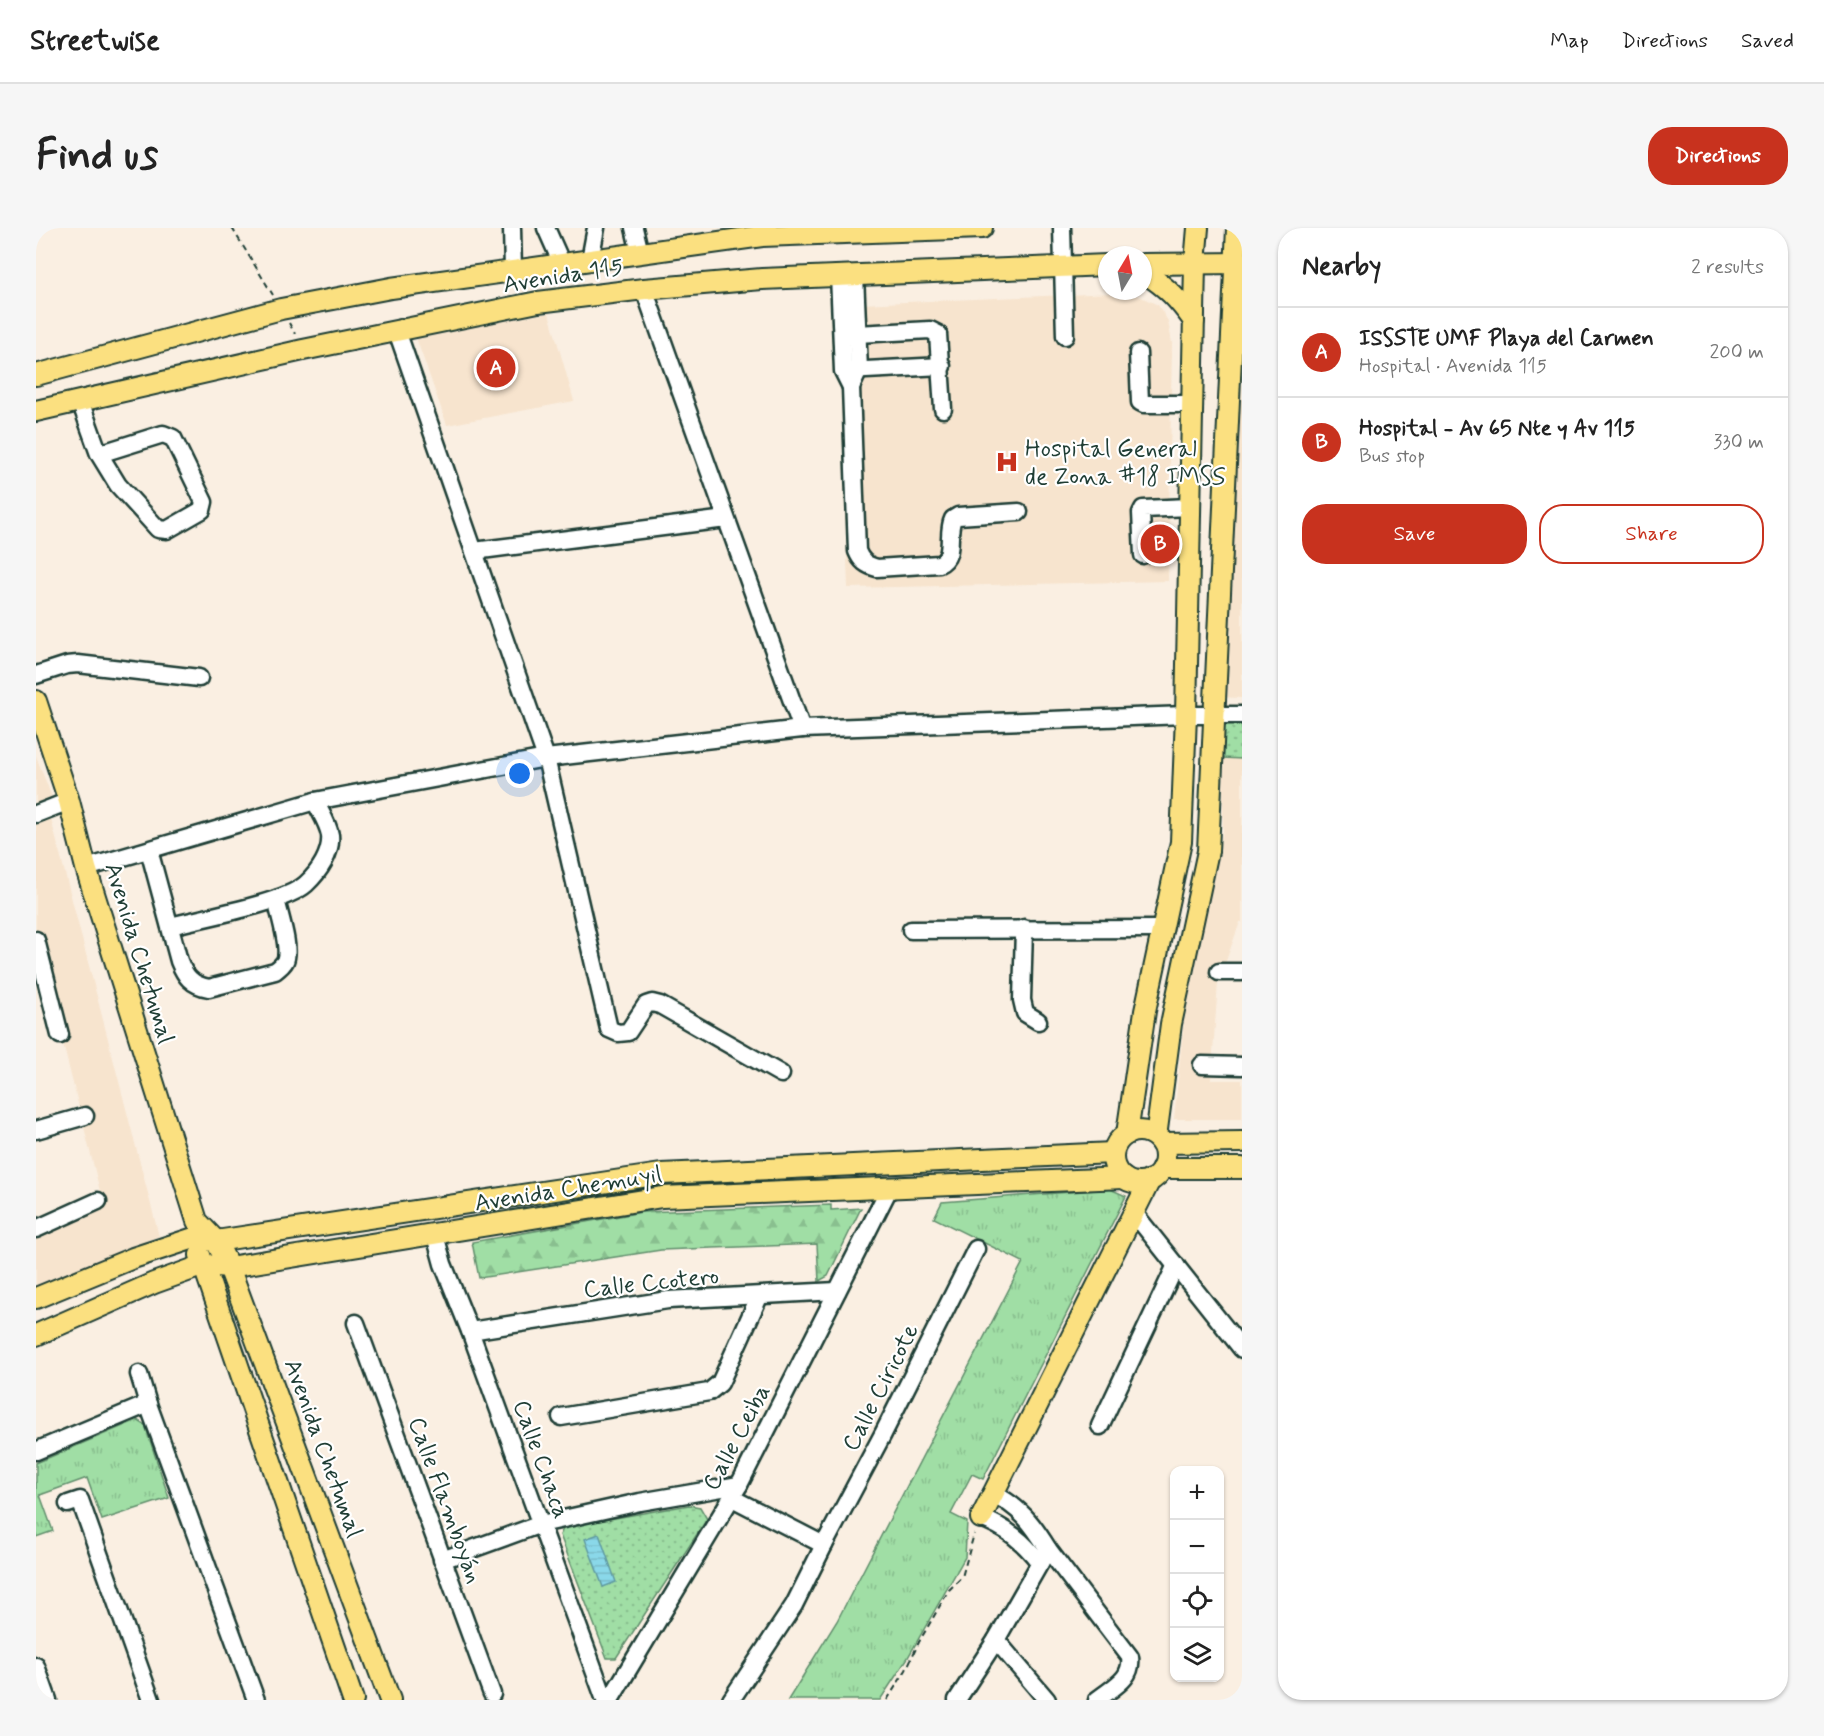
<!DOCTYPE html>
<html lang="en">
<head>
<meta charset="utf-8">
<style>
	body { margin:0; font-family:Mynerve,sans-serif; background:#f6f6f6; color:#222 }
	.controls { position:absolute; right:18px; bottom:18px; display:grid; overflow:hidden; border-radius:12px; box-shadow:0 2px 4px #0004 }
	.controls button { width:54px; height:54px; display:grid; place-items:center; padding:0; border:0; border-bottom:2px solid #e0e0e0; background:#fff; color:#222; font:30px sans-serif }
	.compass { position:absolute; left:1062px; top:18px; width:54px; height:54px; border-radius:50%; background:#fff; box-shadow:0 2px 4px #0004; rotate:10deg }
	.you { position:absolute; left:484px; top:546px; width:21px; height:21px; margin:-15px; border:4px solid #fff; border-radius:50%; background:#1a73e8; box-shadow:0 0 0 9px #1a73e833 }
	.badge { display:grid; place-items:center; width:39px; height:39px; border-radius:50%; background:#c8321e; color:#fff; font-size:20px; font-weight:700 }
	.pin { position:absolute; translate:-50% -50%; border:3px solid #fff; box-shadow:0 2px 6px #0006 }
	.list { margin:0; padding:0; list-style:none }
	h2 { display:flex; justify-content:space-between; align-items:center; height:78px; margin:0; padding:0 24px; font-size:26px }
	h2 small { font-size:20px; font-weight:400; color:#767676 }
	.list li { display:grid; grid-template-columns:39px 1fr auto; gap:18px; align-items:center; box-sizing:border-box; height:90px; padding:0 24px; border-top:2px solid #e0e0e0 }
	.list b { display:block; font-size:22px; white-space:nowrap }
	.list p { margin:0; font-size:20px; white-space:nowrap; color:#767676 }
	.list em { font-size:20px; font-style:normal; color:#767676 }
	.actions { display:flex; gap:12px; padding:18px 24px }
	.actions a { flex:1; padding:14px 0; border:2px solid #c8321e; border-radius:24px; text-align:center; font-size:21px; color:#c8321e }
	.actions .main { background:#c8321e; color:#fff }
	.icon { flex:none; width:33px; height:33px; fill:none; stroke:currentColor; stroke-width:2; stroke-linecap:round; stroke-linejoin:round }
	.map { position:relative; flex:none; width:1206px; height:1472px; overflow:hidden; border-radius:24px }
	header { display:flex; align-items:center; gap:36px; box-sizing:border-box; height:84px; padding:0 30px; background:#fff; border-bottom:2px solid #e0e0e0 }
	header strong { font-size:28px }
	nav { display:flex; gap:33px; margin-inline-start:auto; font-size:21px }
	.intro { display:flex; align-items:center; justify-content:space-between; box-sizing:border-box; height:144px; padding:0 36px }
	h1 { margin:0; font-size:42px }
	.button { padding:15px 27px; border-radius:24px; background:#c8321e; color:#fff; font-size:21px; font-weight:700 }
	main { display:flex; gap:36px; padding:0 36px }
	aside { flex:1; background:#fff; border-radius:24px; box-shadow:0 2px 4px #0004 }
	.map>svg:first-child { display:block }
</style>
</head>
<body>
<header>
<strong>Streetwise</strong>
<nav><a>Map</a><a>Directions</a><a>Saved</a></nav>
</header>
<div class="intro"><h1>Find us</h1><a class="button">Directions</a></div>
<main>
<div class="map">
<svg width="1206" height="1472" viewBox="0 0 1206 1472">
	<defs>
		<pattern id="grass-tufts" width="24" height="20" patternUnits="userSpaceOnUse" patternTransform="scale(1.5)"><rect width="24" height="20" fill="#a0dea5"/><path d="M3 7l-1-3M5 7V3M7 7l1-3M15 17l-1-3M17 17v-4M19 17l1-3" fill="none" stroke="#89bf8f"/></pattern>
		<pattern id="forest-firs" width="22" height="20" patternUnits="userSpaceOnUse" patternTransform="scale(1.5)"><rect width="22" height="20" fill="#a0dea5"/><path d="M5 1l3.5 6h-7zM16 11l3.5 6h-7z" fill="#89bf8f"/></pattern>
		<pattern id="park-dots" width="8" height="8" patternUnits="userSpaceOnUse" patternTransform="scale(1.5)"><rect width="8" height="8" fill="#a0dea5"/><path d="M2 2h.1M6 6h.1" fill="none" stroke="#89bf8f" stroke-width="1.8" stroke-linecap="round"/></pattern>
		<pattern id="water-rules" width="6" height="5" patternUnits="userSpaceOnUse" patternTransform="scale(1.5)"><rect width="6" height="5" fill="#8ad8e9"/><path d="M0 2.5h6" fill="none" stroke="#77bac8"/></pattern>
	</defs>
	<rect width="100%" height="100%" fill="#faefe2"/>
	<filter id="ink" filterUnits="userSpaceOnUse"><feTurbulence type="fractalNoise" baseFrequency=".0167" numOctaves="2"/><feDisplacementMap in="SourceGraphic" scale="12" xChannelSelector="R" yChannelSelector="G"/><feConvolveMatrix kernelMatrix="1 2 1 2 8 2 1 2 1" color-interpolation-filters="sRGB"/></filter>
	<g filter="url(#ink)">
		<!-- built -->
		<g fill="#f7e4ce">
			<path d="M1206 59V470L1177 469Z"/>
			<path d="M1077 65 1103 68 1122 77 1132 93 1136 115 1132 353 812 360 802 77Z"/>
			<path d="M513 85 538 173 411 197 379 107Z"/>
			<path d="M1187 496H1206V694H1204L1182 755 1175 852H1206V891H1138L1151 761 1187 602Z"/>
			<path d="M0 528 17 572 0 578Z"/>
			<path d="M15 591 123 1008 0 1062V1010L68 979 0 708V597Z"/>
		</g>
		<!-- grass -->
		<g fill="url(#grass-tufts)" stroke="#608e6c" stroke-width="1.5">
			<path d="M1074 961 1090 968 947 1251 936 1246 915 1286 931 1294 929 1329 871 1431 844 1472H752L801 1393 987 1034 898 990 906 974Z"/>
			<path d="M101 1192 109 1197 133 1270 66 1292 51 1250 4 1267 17 1303 0 1309V1235Z"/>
		</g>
		<!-- forest -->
		<path fill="url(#forest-firs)" stroke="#608e6c" stroke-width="1.5" d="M795 977V982L825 980 792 1048 783 1053 781 1016 625 1022 443 1050 436 1014 606 984Z"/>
		<!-- park -->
		<g fill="url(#park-dots)" stroke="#608e6c" stroke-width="1.5">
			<path d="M1187 496H1206V531L1187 530Z"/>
			<path d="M653 1277 664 1279 671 1291 580 1430H571L524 1307 528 1299Z"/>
		</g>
		<!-- water -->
		<path fill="url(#water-rules)" stroke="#5f9aa1" stroke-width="1.5" d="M563 1306 580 1354 567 1359 549 1311Z"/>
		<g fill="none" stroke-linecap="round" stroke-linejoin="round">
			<!-- minor casing -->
			<g stroke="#1f3d34" stroke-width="21">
				<g id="minor">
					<path d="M476 0 477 43"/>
					<path d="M510 0 526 36"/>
					<path d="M598 0 604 25"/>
					<path d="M1026 0 1029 108"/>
					<path d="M554 32 560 0"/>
					<path d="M803 47 807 143 815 159 823 142 819 47"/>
					<path d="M608 61 766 501"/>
					<path d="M361 103 510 530 573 801 582 805 592 804 610 777 616 775 624 777 745 846"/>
					<path d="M821 106 894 102 902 106 907 181"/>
					<path d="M1102 125 1104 174 1108 176H1156"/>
					<path d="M811 143 906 138"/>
					<path d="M815 159 821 323C825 333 830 337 841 340L903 336C920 329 910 305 917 291L922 288 983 284"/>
					<path d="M44 173 63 226 82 257 122 301 131 302 166 282 168 274 137 210 127 206 63 226"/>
					<path d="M438 323 690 291"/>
					<path d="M1107 327 1105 285 1107 281 1154 279"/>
					<path d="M0 447 31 437 42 436 163 450"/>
					<path d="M0 586 33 573"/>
					<path d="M113 622 143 733C149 748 155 757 173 760L239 743C243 740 247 737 249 733 255 720 243 686 240 671"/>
					<path d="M50 640 279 573 510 530 766 501 1150 487H1206"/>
					<path d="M134 698C165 690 249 675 270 656 283 644 296 625 294 607 292 595 284 584 279 573"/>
					<path d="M988 700 986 772 989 785 1002 793"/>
					<path d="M875 702 1125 701"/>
					<path d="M0 712 24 807"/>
					<path d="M1183 744H1206"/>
					<path d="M1166 837 1206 838"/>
					<path d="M0 902 49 888"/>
					<path d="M1098 985 1206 1121"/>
					<path d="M0 1001 62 973"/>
					<path d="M399 1007 407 1036 434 1103 569 1472"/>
					<path d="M320 1095 456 1466"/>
					<path d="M434 1103 632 1072 801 1063"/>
					<path d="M103 1146 112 1176 220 1472"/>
					<path d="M525 1189 673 1164 684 1155 723 1069"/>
					<path d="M1064 1198 1140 1037"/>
					<path d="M0 1223 112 1176"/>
					<path d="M956 1265C984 1279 996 1295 1012 1321"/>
					<path d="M696 1270 788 1317 847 1206 940 1021"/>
					<path d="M32 1276 44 1272 115 1472"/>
					<path d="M945 1290C971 1300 987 1313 1004 1335"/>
					<path d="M406 1332 505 1296 604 1274 703 1257"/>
					<path d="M960 1412 1011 1472"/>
					<path d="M0 1438 12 1472"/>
					<path d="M574 1472 703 1257 854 959"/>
					<path d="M695 1472 758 1377 788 1317"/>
					<path d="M921 1472 960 1412 1012 1321 1094 1429C1097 1451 1077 1459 1061 1472"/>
				</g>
			</g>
			<!-- major casing -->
			<g stroke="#1f3d34" stroke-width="24">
				<g id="major">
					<path d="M1107 36 1206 35"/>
					<path d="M1107 44C1131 59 1142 71 1158 93"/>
					<path d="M0 147 245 81 355 60 726 8 946 0"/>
					<path d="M0 183 267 122 502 74 608 61 726 51 1071 37"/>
					<path d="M0 473 33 573 50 640 161 993 180 1013 193 1039 354 1472"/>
					<circle cx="1103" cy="929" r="26"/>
					<path d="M1091 906 1109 783 1145 614 1150 487 1159 35 1162 0"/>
					<path d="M1120 909 1135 796 1172 623 1201 0"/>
					<path d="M1125 915 1206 914"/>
					<path d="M1126 940H1206"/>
					<path d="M164 1027 317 1472"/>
					<path d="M0 1070 97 1030 158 1010 180 1013 625 946 1077 925"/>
					<path d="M0 1107 118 1055 168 1037 193 1039 626 969 1088 950"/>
					<path d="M945 1290 1114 952"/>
				</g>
			</g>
			<!-- path -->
			<g stroke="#1f3d34" stroke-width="2" stroke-dasharray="6 4.5" stroke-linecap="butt">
				<path d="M196 0 237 67"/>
				<path d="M253 95 259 106"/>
				<path d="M851 1472 870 1442 883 1414 913 1362 926 1349 938 1306"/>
			</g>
			<!-- minor -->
			<use href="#minor" stroke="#fff" stroke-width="16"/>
			<!-- major -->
			<use href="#major" stroke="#fbe080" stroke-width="20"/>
		</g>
	</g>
	<!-- icons -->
	<defs>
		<g id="hospital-bare" transform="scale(1.8)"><path d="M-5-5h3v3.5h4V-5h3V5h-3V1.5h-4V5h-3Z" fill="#c8321e" stroke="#fff" stroke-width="2.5" paint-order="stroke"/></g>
	</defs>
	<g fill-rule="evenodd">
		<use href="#hospital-bare" x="971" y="234"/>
	</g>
	<g text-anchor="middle" stroke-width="4.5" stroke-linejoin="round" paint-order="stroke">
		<!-- street labels -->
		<g font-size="24" fill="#1f3d34" stroke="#fff">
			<text transform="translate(527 47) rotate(-9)" y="8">Avenida 115</text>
			<text transform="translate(104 725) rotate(73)" y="8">Avenida Chetumal</text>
			<text transform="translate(532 960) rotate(-9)" y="8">Avenida Chemuyil</text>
			<text transform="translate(615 1054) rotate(-6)" y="8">Calle Ccotero</text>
			<text transform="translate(844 1159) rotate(-63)" y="8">Calle Ciricote</text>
			<text transform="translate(700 1209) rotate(-62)" y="8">Calle Ceiba</text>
			<text transform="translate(288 1220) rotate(70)" y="8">Avenida Chetumal</text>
			<text transform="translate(506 1231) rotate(70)" y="8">Calle Chaca</text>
			<text transform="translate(410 1272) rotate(70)" y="8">Calle Flamboyán</text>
		</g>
		<!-- poi labels -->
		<g font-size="24" fill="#1f3d34" stroke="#fff" text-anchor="start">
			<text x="989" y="228">Hospital General<tspan x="989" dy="28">de Zona #18 IMSS</tspan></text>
		</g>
	</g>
</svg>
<div class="controls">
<button>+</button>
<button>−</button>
<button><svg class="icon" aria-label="locate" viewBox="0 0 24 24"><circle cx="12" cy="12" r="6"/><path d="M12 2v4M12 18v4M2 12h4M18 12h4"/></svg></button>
<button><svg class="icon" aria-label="layers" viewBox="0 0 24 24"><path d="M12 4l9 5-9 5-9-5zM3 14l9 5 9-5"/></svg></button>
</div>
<svg class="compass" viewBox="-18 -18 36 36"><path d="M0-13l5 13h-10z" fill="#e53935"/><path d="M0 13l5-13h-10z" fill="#767676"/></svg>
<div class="you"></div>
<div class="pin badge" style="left:460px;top:140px">A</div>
<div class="pin badge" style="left:1124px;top:316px">B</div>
</div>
<aside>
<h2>Nearby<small>2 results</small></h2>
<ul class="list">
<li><span class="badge">A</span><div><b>ISSSTE UMF Playa del Carmen</b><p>Hospital · Avenida 115</p></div><em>200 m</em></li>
<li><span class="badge">B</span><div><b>Hospital - Av 65 Nte y Av 115</b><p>Bus stop</p></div><em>330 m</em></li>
</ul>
<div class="actions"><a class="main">Save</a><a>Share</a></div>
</aside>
</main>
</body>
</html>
